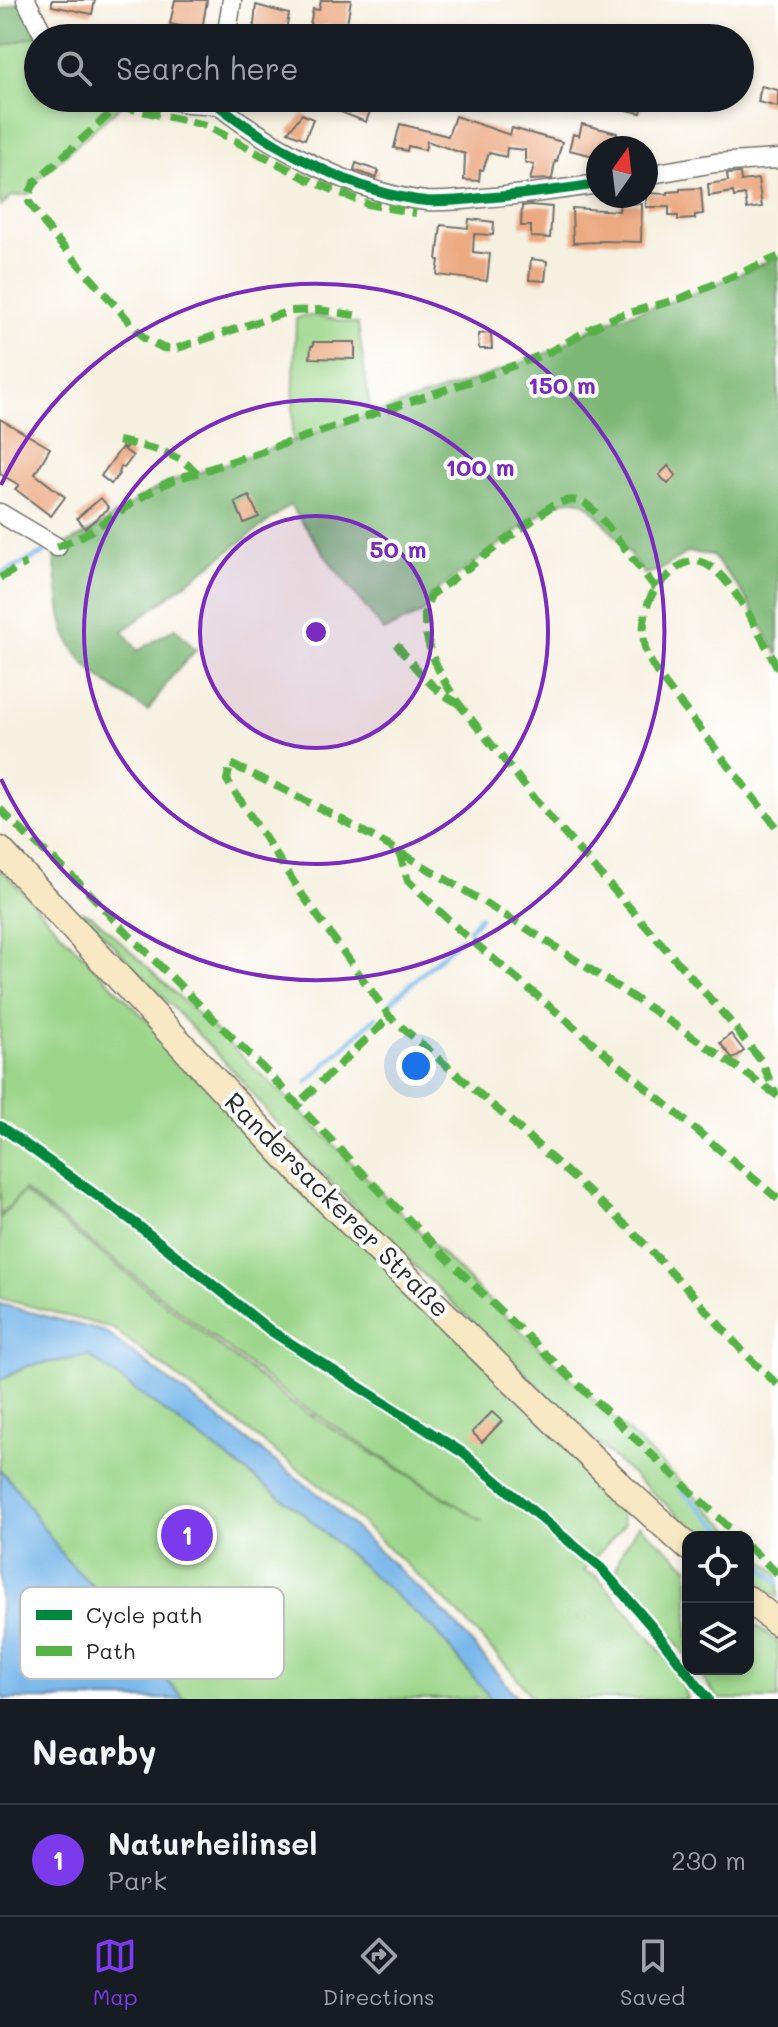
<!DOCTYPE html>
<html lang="en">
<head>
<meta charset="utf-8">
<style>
	body { margin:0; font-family:Mali,sans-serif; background:#242831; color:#f1f3f6 }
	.controls { position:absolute; right:24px; bottom:24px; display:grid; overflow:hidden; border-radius:16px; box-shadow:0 4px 12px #0003 }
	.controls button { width:72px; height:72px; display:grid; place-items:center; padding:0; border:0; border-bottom:2px solid #363941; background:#171b24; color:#f1f3f6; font:40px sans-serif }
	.compass { position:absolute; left:586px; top:136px; width:72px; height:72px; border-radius:50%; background:#171b24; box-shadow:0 4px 12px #0003; rotate:14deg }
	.you { position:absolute; left:416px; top:1066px; width:28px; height:28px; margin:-20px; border:6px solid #fff; border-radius:50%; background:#1a73e8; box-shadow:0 0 0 12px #1a73e833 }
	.badge { display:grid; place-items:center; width:52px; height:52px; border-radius:50%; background:#7c3aed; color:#fff; font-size:26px; font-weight:700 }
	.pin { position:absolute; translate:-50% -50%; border:4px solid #fff; box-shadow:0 2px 8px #0006 }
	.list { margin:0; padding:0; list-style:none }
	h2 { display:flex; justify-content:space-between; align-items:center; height:104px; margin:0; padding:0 32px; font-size:34px }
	h2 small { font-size:26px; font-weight:400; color:#9ea1a6 }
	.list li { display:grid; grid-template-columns:52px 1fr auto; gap:24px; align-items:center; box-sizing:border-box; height:112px; padding:0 32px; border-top:2px solid #363941 }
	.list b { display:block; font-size:30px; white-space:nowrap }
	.list p { margin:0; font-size:26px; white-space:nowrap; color:#9ea1a6 }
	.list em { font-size:26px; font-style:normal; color:#9ea1a6 }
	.icon { flex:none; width:44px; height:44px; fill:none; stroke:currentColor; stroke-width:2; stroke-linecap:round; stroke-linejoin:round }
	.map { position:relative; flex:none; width:778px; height:1699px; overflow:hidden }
	.search { position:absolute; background:#171b24; box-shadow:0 4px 12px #0003; left:24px; right:24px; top:24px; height:88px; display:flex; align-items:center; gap:20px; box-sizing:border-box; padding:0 28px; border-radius:44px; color:#9ea1a6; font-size:30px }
	.sheet { height:216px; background:#171b24 }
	nav { display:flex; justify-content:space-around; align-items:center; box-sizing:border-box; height:112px; border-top:2px solid #363941; background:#171b24; font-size:22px; color:#9ea1a6 }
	nav a { display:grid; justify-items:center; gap:4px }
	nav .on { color:#7c3aed }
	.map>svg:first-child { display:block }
</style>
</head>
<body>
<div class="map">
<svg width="778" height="1699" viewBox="0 0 778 1699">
	<rect width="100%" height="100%" fill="#fff"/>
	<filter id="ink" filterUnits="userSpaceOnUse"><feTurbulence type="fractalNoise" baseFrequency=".0125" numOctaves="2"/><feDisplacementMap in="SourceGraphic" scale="16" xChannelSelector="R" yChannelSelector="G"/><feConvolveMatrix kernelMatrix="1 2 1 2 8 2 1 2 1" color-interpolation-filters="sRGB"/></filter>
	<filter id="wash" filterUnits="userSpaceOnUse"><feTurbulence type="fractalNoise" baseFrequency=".006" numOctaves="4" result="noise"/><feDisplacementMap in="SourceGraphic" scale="32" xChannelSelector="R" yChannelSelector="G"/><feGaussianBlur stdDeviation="1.8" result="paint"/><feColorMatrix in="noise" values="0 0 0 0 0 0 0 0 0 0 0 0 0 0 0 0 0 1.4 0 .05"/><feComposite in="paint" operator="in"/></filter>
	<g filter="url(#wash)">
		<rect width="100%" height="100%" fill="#f6f0e0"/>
		<!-- green -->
		<g fill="#9cd68a" stroke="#64805a" stroke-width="2">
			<path d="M42 34 38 38V98H127V100L35 182 29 194 12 196 0 206V47Z"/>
			<path d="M303 316H316L358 324 371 415 294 441 292 435 296 319Z"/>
			<path d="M0 868 65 937 618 1500 624 1525 583 1571 597 1576 679 1673 687 1699H533L512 1672 460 1615 330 1493 112 1328 0 1298V1219L23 1192 293 1404 482 1521 295 1401 24 1190 0 1216Z"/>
			<path d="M80 910 94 917 298 1109 481 1293 739 1537H703L611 1456 388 1240 298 1149 239 1077Z"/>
			<path d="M89 1356 301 1512 436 1631 491 1699H184L171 1685 125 1620 64 1557 13 1484 0 1470V1380L28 1366Z"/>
			<path d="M639 1525 688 1567V1659L672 1637 613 1580 622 1551Z"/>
			<path d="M748 1546 778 1574V1598L773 1594 769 1599 748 1578Z"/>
			<path d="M748 1619 778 1643V1699H718L696 1669H748Z"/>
		</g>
		<!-- forest -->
		<g fill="#7db776" stroke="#547150" stroke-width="2">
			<path d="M25 0 42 34 0 47V10Z"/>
			<path d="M778 257V655L742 592 712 555 688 552 660 570 644 574C634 560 596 508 583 502 572 498 563 501 553 505L431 595 425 612 384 631 332 565 290 505 123 631 138 651 175 628 196 650 172 676 148 711C113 688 73 666 63 623 58 601 57 577 54 555L57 547C107 530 144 484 197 473L483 377 550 352 590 329 618 317 682 298Z"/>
		</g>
		<!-- water -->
		<g fill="#76b6ea" stroke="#50708a" stroke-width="2">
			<path d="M0 1304 105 1332 322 1497 451 1619 519 1699H491L436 1631 301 1512 89 1356 28 1366 0 1380Z"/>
			<path d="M0 1470 13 1484 64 1557 125 1620 171 1685 184 1699H5L0 1694Z"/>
		</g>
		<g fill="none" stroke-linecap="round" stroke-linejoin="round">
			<!-- stream -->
			<g stroke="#76b6ea" stroke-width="5">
				<path d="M0 574 44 553"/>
				<path d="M469 930 480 917"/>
				<path d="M391 1002 460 939"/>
				<path d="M307 1082 376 1017"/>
				<path d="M681 1490 731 1537"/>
				<path d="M748 1554 778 1582"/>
			</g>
		</g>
		<g id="blocks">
			<!-- building -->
			<g fill="#ecaa83">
				<path d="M52 0H95L92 14 52 6Z"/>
				<path d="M175 0H207L202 30 170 24Z"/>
				<path d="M321 0H351L346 29 324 25 323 28 310 25 313 9 319 10Z"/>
				<path d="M256 5 289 14 286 31 253 34Z"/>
				<path d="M761 86 778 90V107L758 102Z"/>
				<path d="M343 98H375L366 122 338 111Z"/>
				<path d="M630 98 644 100 641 113 627 110Z"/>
				<path d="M302 114 313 119 305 139 288 132Z"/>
				<path d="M455 116 510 135 512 128 562 142 557 161H555L552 179 530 180 534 165 525 162V150L507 148 506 157 489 153 483 170H480L479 181 464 180 465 154 427 141 425 150 408 146 407 151 394 148 400 124 448 136Z"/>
				<path d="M582 124 617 133 613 148H598V157L569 150 573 134 579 136Z"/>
				<path d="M356 163 379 171 376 178 354 170Z"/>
				<path d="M740 173 741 181 758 179 762 207 747 209 745 195 734 197 733 192 709 196 708 184 728 181 727 174Z"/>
				<path d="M701 188 703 214 695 215V219L678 220V216H669V207H646V193L668 194V192L680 191V189Z"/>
				<path d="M620 203 642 204 641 242 599 241V242L573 243 572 208 619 211Z"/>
				<path d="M530 205 552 207 550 238 531 237V226H521L522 206Z"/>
				<path d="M469 219 494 222 493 235 474 234 473 252 490 254 487 281 437 275 439 260H437L441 225 468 228Z"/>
				<path d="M531 259 547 261 545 281 529 280Z"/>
				<path d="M491 333 492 349H479L478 334Z"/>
				<path d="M313 342H355V359L310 358 311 346H313Z"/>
				<path d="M0 419 50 448 35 474 65 497 51 516 15 489 19 485 0 474Z"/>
				<path d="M126 445 125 450 133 456 124 468 121 466 119 474 111 484 101 476 122 447 123 449Z"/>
				<path d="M668 466 676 475 668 484 659 475Z"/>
				<path d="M249 496 259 517 244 523 235 502Z"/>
				<path d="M101 498 109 508 85 528 77 518Z"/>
				<path d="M731 1034 744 1051 733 1059 720 1043Z"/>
				<path d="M492 1412 502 1421 482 1442 472 1432Z"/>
			</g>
		</g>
	</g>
	<g filter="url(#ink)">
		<use href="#blocks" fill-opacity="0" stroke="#72706a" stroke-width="2"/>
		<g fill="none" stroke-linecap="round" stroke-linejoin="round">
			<!-- minor casing -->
			<g stroke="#72706a" stroke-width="21">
				<g id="minor">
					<path d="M26 0 45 38"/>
					<path d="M226 38 232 0"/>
					<path d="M161 98 187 103 218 105"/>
					<path d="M218 105C271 147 359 195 427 201 446 202 464 200 482 198 521 195 559 190 598 184"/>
					<path d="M646 175 715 163 778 159"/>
					<path d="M0 513 57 547"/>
				</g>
			</g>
			<!-- secondary casing -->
			<g stroke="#72706a" stroke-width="29">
				<g id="secondary">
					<path d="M0 850 318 1191 623 1488 688 1547"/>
					<path d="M748 1599 778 1623"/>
				</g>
			</g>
			<!-- minor -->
			<use href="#minor" stroke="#fff" stroke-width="18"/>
			<!-- secondary -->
			<use href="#secondary" stroke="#f8e8c3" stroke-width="26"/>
			<!-- quiet -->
			<g stroke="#56b246" stroke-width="8" stroke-dasharray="16 8" stroke-linecap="butt">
				<path d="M127 98 35 182 29 194V202L51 233 144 338 163 348 175 349 290 311 318 310 361 316"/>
				<path d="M120 106 205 125 307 179 367 204 416 213"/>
				<path d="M118 441C147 447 176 451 197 473"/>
				<path d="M57 547C107 530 143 484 197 473L483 377 550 352 590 329 618 316 682 298 778 257"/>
				<path d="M0 578 26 563"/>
				<path d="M656 588C642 572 597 508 583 502 572 498 563 501 553 505L431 595C429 600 425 607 425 613 423 645 442 680 459 704L553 821 728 1019 762 1062 776 1095"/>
				<path d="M396 644C414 666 431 689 456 702"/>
				<path d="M778 668C762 641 728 561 694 561 681 561 668 576 659 585 645 598 641 629 645 648 649 666 676 698 688 713 718 752 748 791 778 829"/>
				<path d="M0 809C36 847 80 879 114 920L267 1072 359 1170 493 1304 739 1537"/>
				<path d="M399 851 408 881 457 928 778 1199"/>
				<path d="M778 1096C697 1038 613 984 529 930 432 870 334 811 230 764L227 780 301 893 390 1017 504 1115 630 1229 690 1292 747 1356 778 1385"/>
				<path d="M303 1099 390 1017"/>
				<path d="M748 1546 778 1574"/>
			</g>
			<!-- cycleway casing -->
			<g stroke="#fff" stroke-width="15">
				<g id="cycleway">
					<path d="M218 105C271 147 359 195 427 201 446 202 464 200 482 198 521 195 559 190 598 184"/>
					<path d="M0 1126 135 1223 271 1331 463 1453 601 1568 652 1627 708 1699"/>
				</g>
			</g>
			<!-- cycleway -->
			<use href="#cycleway" stroke="#00873e" stroke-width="10"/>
		</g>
	</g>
	<!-- distance rings -->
	<circle cx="316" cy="632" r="116" fill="#7b2cbf" fill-opacity=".12"/>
	<g fill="none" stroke="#7b2cbf" stroke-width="4">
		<circle cx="316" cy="632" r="116"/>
		<circle cx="316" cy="632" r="232"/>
		<path d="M1 485A348 348 0 1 1 1 779"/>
	</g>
	<g text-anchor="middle" stroke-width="8" stroke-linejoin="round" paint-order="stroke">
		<!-- street labels -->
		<g font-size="26" fill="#2b2b2b" stroke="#fff">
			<text transform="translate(337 1205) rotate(45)" y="9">Randersackerer Straße</text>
		</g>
	</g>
	<!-- legend -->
	<rect x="20" y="1587" width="264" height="92" rx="12" fill="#fff" stroke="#bfbfbf" stroke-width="2"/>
	<rect x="36" y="1610" width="36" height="10" fill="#00873e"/>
	<rect x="36" y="1646" width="36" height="10" fill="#56b246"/>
	<g font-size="22" fill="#2b2b2b">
		<text x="86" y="1623">Cycle path</text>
		<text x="86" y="1659">Path</text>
	</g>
	<circle cx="316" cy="632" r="12" fill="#7b2cbf" stroke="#fff" stroke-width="4"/>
	<g font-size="24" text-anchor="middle" font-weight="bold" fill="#7b2cbf" stroke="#fff" stroke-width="8" stroke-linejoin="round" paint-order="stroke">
		<text x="562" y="394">150 m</text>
		<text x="480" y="476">100 m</text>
		<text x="398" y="558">50 m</text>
	</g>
</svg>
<div class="controls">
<button><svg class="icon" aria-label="locate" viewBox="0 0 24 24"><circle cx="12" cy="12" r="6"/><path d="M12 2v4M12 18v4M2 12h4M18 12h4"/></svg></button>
<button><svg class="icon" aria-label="layers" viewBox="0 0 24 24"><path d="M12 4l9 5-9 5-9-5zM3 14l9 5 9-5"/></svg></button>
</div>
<svg class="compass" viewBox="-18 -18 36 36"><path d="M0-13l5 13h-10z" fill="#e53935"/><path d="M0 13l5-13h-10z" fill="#9ea1a6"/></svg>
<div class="you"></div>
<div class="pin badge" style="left:187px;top:1535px">1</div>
<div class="search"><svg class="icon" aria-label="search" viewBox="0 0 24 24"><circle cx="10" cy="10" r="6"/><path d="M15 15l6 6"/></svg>Search here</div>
</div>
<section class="sheet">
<h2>Nearby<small></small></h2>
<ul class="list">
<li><span class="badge">1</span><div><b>Naturheilinsel</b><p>Park</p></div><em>230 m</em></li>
</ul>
</section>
<nav>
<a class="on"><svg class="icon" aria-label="map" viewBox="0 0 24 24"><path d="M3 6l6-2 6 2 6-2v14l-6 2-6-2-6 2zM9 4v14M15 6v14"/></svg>Map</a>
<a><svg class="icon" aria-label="directions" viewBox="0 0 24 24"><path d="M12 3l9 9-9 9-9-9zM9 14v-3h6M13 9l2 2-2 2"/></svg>Directions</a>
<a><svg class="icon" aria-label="saved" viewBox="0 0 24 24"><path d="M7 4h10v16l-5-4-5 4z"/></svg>Saved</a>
</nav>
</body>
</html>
